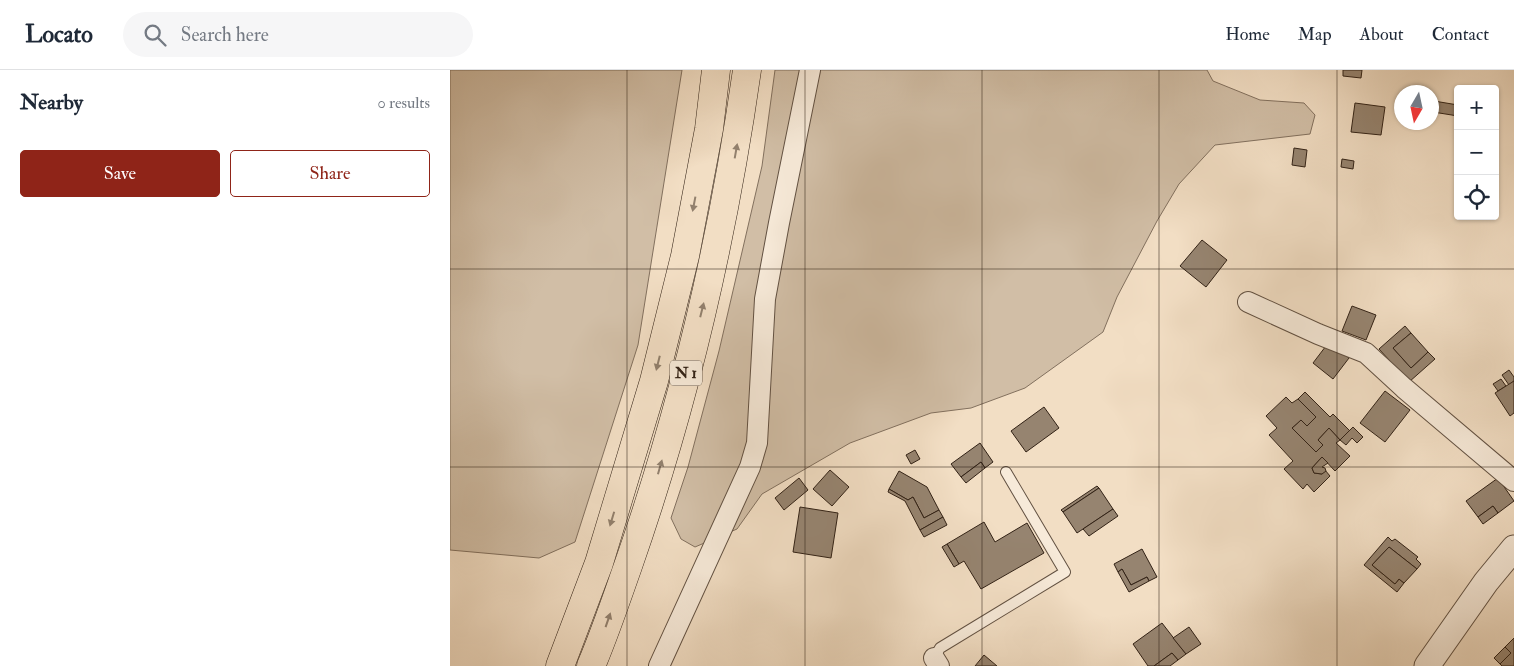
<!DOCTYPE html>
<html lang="en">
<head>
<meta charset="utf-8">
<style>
	body { margin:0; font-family:"IM FELL Double Pica",serif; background:#f6f6f7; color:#1f2937 }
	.controls { position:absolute; right:15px; top:15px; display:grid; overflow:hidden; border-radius:5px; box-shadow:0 1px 4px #0004 }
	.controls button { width:45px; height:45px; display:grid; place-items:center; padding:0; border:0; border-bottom:1px solid #e0e1e3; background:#fff; color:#1f2937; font:25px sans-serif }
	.compass { position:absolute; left:944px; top:15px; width:45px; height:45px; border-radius:50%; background:#fff; box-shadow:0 1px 4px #0004; rotate:189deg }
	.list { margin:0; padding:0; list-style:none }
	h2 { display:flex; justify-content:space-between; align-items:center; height:65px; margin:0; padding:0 20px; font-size:21px }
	h2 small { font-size:16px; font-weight:400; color:#747a83 }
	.actions { display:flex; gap:10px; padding:15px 20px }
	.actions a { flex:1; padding:11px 0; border:1px solid #8f2418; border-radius:5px; text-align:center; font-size:18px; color:#8f2418 }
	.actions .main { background:#8f2418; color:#fff }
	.icon { flex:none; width:28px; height:28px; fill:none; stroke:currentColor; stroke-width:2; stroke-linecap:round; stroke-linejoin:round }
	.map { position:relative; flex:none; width:1064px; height:596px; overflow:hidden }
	header { display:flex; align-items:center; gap:30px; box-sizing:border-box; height:70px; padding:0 25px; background:#fff; border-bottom:1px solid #e0e1e3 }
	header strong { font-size:24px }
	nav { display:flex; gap:28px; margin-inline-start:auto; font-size:18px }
	.search { width:350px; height:45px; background:#f6f6f7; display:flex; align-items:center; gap:12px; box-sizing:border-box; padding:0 18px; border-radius:28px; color:#747a83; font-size:19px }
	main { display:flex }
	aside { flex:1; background:#fff }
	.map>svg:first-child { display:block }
</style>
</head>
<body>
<header>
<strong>Locato</strong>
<div class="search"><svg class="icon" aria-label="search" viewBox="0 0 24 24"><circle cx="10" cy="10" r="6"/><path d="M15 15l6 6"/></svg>Search here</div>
<nav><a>Home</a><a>Map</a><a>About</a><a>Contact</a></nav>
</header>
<main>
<aside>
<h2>Nearby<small>0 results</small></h2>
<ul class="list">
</ul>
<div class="actions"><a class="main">Save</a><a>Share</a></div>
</aside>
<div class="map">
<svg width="1064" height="596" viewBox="0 0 1064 596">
	<rect width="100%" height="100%" fill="#f2dec4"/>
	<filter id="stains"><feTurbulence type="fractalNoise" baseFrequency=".004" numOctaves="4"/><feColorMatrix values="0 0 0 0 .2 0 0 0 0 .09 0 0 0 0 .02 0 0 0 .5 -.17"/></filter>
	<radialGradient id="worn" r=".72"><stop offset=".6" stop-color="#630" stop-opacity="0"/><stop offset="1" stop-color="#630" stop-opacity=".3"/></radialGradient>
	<!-- green -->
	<g fill="#d1bea6" stroke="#82705e">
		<path d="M0 0H232L188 275 125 472 89 488 0 480Z"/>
		<path d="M325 0H757L763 11 810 30 854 33 865 45 860 64 765 75 729 114 707 151 667 227 653 262 575 318 521 338 481 343 400 373 312 424 287 459 245 477 231 469 221 448 238 397 269 281 312 96Z"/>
	</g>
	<!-- building -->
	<g fill="#968470" stroke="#322216">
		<path d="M893 0H912L911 8 893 6Z"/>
		<path d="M984 31 1008 35V46L983 42Z"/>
		<path d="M905 33 935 37 931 65 901 62Z"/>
		<path d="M844 78 857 80 855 97 842 95Z"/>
		<path d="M892 89 904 91 903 99 891 97Z"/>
		<path d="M752 170 777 190 756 217 730 196Z"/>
		<path d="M902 236 926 245 916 270 892 261Z"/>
		<path d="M955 256 961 263 943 278 961 298 978 282 985 289 959 312 929 279Z"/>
		<path d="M961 263 978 282 961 298 943 278Z"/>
		<path d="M879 272 899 288 883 309 863 293Z"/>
		<path d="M1059 300 1064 307V311L1059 315 1052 305Z"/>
		<path d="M1051 309 1056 316 1048 321 1043 314Z"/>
		<path d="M1064 311V343L1060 346 1045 323Z"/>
		<path d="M935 321 960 340 935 372 910 353Z"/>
		<path d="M855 322 880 347 883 344 900 361 890 370 879 358 868 370 873 375 866 382 842 358 851 350 857 356 866 347 848 329Z"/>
		<path d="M836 327 842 333 848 329 866 347 857 356 851 350 842 358 866 382 873 375 868 370 879 358 890 370 886 373 900 386 885 401 872 387 862 398 864 403 872 404 875 400 880 406 864 422 857 414 853 419 834 399 843 391 819 365 827 358 816 346Z"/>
		<path d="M594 337 609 358 576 382 561 361Z"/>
		<path d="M903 357 913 367 907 373 902 368 896 375 890 370Z"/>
		<path d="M530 373 543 392 535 398 531 392 511 407 501 394Z"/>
		<path d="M465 380 470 389 461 394 456 385Z"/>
		<path d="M872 387 878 393 872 397 875 398 876 401 872 404 864 403 862 398Z"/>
		<path d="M531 392 535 398 516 413 511 407Z"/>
		<path d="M380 400 399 417 382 436 363 419Z"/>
		<path d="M449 401 477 417 489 440 474 448 463 427 458 430 439 419Z"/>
		<path d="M349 408 358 420 334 440 325 428Z"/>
		<path d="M1048 408 1064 431 1048 443 1043 436 1028 447 1016 431Z"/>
		<path d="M647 416 649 418 613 442 611 440Z"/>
		<path d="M649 418 663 439 627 463 613 442Z"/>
		<path d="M439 419 458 430 463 427 474 448 489 440 493 447 470 460 455 431 438 422Z"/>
		<path d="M1043 436 1048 443 1033 454 1028 447Z"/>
		<path d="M350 437 388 443 381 488 343 482Z"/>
		<path d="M663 439 668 446 639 466 633 459Z"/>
		<path d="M493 447 497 455 474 467 470 460Z"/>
		<path d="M534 452 545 472 577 453 594 483 531 519 514 491 509 494 497 474Z"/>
		<path d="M938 467 942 471 945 469 968 487 966 489 971 494 967 499 939 477 922 495 945 514 949 509 954 513 947 522 914 495Z"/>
		<path d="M497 474 509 494 504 497 492 477Z"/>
		<path d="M939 477 967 499 954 513 949 509 945 514 922 495Z"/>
		<path d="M692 479 707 507 699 511 697 507 681 515 672 499 668 502 664 494Z"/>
		<path d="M672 499 681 515 697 507 699 511 679 522 668 502Z"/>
		<path d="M712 553 736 584 728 590 722 583 704 596H698L683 574Z"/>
		<path d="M739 557 751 574 736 584 723 568Z"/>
		<path d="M1064 568V596H1052L1050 594 1061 583 1055 577Z"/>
		<path d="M1055 577 1061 583 1050 594 1044 588Z"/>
		<path d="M722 583 728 590 720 596H704Z"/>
		<path d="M534 585 547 596H525Z"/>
	</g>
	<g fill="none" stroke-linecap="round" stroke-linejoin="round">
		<!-- service casing -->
		<g stroke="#625142" stroke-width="12">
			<path id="service" d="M484 588 490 578 615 502 556 402"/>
		</g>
		<!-- minor casing -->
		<g stroke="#625142" stroke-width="22">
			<g id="minor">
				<path d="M798 232 868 264 916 283 954 318 1064 411"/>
				<path d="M484 588 489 596"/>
				<path d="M209 596 300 397 307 373 315 229 329 153 360 0"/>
			</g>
		</g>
		<!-- tertiary casing -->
		<g stroke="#625142" stroke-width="27">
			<path id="tertiary" d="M977 596 1036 512 1064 478"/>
		</g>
		<!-- trunk casing -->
		<g stroke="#322216" stroke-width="29">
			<g id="trunk">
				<path d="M110 596 149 493 204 311 235 186 259 59 266 0"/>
				<path d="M141 596C155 563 166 530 178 496 234 336 273 169 297 0"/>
			</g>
		</g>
		<!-- service -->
		<use href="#service" stroke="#f7ead9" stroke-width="10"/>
		<!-- minor -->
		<use href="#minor" stroke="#f7ead9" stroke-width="20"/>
		<!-- tertiary -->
		<use href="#tertiary" stroke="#f7ead9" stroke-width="25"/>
		<!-- trunk -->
		<use href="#trunk" stroke="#f2dec4" stroke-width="28"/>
	</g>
	<!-- one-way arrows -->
	<defs><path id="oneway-solid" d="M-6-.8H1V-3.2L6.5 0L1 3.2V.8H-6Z" transform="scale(1.25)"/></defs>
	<g fill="#92806d">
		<use href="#oneway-solid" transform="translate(286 81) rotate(-80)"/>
		<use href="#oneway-solid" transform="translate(244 134) rotate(101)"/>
		<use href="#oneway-solid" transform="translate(252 240) rotate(-76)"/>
		<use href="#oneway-solid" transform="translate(208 293) rotate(104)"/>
		<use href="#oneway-solid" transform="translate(210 397) rotate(-74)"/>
		<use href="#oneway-solid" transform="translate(162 449) rotate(107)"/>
		<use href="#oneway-solid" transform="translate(158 550) rotate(-71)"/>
	</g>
	<!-- grid -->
	<path fill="none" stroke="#322216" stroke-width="1" stroke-opacity="0.55" d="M177 0V596M355 0V596M532 0V596M709 0V596M887 0V596M0 199H1064M0 397H1064"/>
	<g text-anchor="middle" stroke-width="4" stroke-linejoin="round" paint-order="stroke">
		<!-- shield labels -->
		<rect fill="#f7ead9" stroke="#6d5e50" stroke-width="1" x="220" y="290.5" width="32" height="25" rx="4"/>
		<g font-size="15" font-weight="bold" fill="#322216">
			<text x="236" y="308">N 1</text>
		</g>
	</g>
	<rect width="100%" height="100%" filter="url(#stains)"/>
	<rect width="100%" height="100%" fill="url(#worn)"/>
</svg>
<div class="controls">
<button>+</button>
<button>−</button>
<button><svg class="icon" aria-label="locate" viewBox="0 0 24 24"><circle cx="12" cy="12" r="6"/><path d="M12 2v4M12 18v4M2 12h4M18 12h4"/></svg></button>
</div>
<svg class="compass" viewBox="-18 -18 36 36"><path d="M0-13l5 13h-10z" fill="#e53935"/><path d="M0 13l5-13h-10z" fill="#747a83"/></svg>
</div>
</main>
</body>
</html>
